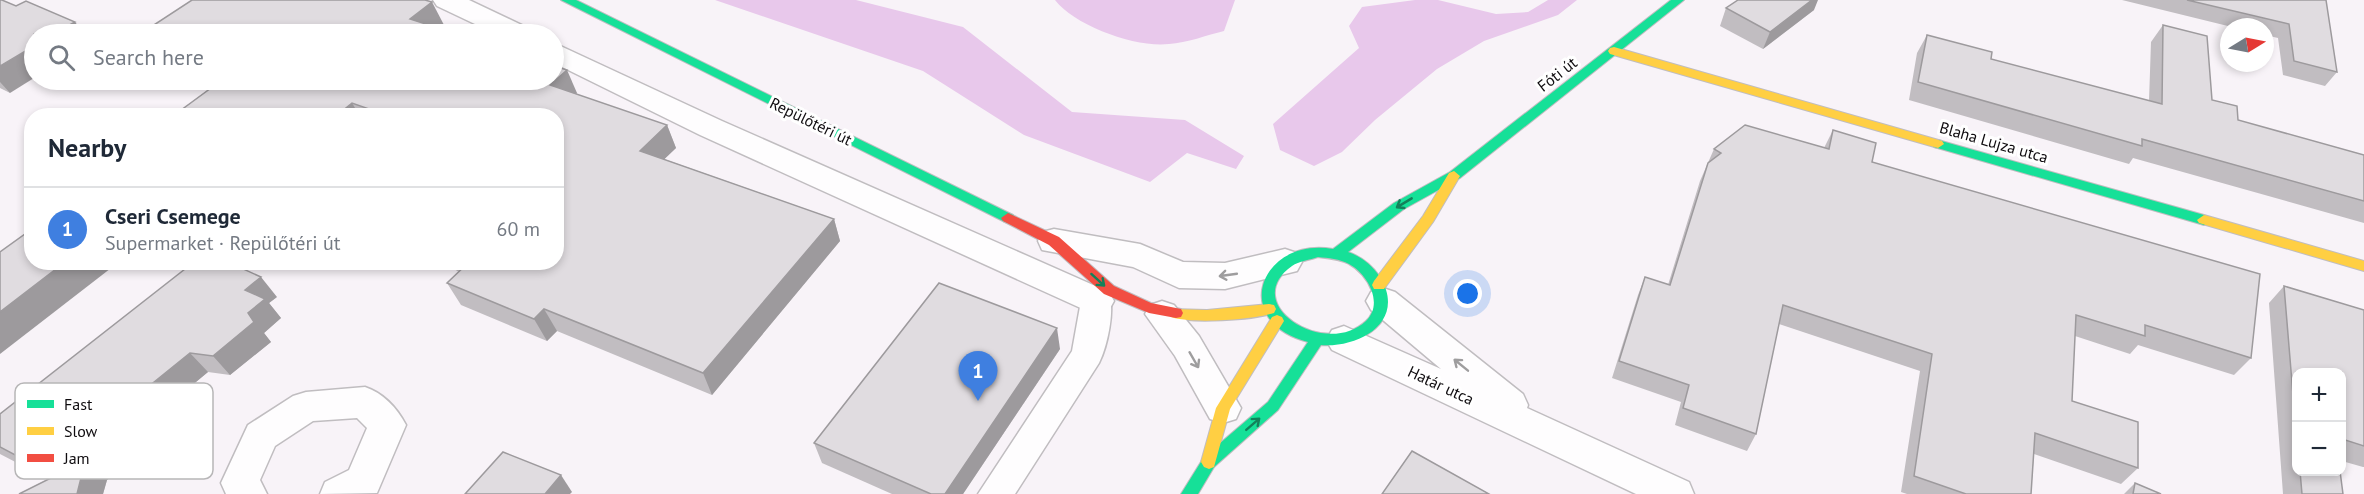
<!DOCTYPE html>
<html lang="en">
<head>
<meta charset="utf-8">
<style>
	body { margin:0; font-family:"PT Sans",sans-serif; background:#f6f6f7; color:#1f2937 }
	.controls { position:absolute; right:18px; bottom:18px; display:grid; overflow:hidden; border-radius:12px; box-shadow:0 3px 9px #0003 }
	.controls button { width:54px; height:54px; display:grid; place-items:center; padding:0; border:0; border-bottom:2px solid #e0e1e3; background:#fff; color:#1f2937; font:30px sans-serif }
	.compass { position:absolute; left:2220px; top:18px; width:54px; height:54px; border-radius:50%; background:#fff; box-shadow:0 3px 9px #0003; rotate:80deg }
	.you { position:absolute; left:1468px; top:294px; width:21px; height:21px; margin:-15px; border:4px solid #fff; border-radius:50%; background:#1a73e8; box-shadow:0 0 0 9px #1a73e833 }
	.badge { display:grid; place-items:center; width:39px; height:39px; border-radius:50%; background:#615d61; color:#fff; font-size:20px; font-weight:700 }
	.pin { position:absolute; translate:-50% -50px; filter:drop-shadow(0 2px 3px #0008) }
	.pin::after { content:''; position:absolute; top:32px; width:21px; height:18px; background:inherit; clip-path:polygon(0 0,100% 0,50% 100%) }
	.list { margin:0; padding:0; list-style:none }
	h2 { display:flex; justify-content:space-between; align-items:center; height:78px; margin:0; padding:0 24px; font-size:26px }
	h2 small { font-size:20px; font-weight:400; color:#747a83 }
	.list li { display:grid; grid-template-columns:39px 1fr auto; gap:18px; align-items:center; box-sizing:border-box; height:84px; padding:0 24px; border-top:2px solid #e0e1e3 }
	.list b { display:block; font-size:22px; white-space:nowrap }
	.list p { margin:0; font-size:20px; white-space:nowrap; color:#747a83 }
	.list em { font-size:20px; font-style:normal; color:#747a83 }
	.icon { flex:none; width:33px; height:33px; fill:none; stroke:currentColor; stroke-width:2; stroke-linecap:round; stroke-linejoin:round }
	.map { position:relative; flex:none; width:2364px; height:494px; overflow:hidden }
	.search { position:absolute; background:#fff; box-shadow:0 3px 9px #0003; left:24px; top:24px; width:540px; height:66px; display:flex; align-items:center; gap:15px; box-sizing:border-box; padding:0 21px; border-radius:33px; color:#747a83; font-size:22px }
	.panel { position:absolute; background:#fff; box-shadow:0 3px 9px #0003; left:24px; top:108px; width:540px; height:162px; border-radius:24px }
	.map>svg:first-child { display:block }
</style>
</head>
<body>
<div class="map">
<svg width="2364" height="494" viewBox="0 0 2364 494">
	<rect width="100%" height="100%" fill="#f8f3f8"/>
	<!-- forest -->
	<g fill="#e8c8eb">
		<path d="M715 0H856L963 27 1072 112 1185 120 1244 156 1236 169 1187 153 1150 182 1024 135 923 71Z"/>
		<path d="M1055 0H1235L1224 31C1207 35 1187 43 1169 44 1136 48 1075 26 1055 0Z"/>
		<path d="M1415 0H1438L1496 14 1528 12 1548 0H1577L1558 15 1484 41 1437 69 1375 120 1342 152 1314 166 1280 150 1273 124 1359 48 1349 26 1362 7Z"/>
	</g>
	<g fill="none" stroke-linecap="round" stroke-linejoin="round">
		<!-- lane casing -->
		<g stroke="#c0bdc0" stroke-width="3">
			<path id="lane" d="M1097 289 1108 293C1116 307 1107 348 1099 363L1015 494H978L1072 351 1081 301 1086 293Z"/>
		</g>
		<!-- street casing -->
		<g stroke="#c0bdc0" stroke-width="3">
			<g id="street">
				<path d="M433 0H469L528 28 532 34H496L437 6Z"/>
				<path d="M554 43 722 121 1109 292 1114 301 1109 310 1097 314 1085 310 700 135 554 63Z"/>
				<path d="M1054 229 1140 244 1183 262 1225 263 1285 249 1297 253 1302 262 1297 271 1225 289 1179 288 1133 267 1042 250 1038 241 1042 232Z"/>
				<path d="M1383 288 1395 292 1523 394 1528 405 1527 408 1689 482 1694 494H1636L1332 350 1326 340 1332 330 1344 326 1441 369 1371 310 1366 301 1371 292Z"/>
				<path d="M1162 301 1174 305 1199 336 1241 408 1236 419 1223 423 1210 419 1175 356 1145 314 1150 305Z"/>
				<path d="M365 387C383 393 397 408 406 425L377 493 320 494 325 482 349 470 367 428 357 418 313 421 275 446 260 480 267 494H226L221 483 248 425 293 396 306 392Z"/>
			</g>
		</g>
		<!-- fast casing -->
		<g stroke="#c0bdc0" stroke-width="2">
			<g id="fast">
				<path d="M561 0H576L1013 215 1015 218 1008 223 1003 221Z"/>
				<path d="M1671 0H1684L1460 178 1404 209 1348 252C1362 257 1372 265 1380 277 1407 321 1360 348 1321 345L1278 410 1214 467 1198 494H1181L1204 457 1268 402 1308 342C1230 322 1259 237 1333 249L1394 203 1450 172ZM1318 257C1328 258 1340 259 1349 264 1368 274 1384 304 1366 321 1325 359 1238 304 1292 266 1299 261 1310 260 1318 257Z"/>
				<path d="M1938 140 2204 215 2211 220 2204 225 1934 147 1932 144Z"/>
			</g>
		</g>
		<!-- slow casing -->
		<g stroke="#c0bdc0" stroke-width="2">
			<g id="slow">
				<path d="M1614 47 1942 141 1944 144 1938 148 1610 54 1608 51 1610 48Z"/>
				<path d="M1454 171 1460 176 1433 222 1384 289H1374L1372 285 1374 281 1423 216 1449 173Z"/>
				<path d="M2204 215 2364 261V271L2199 223 2197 220Z"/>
				<path d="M1269 304 1274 305 1276 309 1274 313C1253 320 1192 324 1171 317L1169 313 1171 309 1207 310Z"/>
				<path d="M1277 315 1282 317 1284 321 1230 409 1214 467 1209 469 1204 467 1201 462 1216 408 1272 317Z"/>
			</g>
		</g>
		<!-- jam casing -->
		<g stroke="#c0bdc0" stroke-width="2">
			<path id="jam" d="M1008 213 1059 237 1114 286 1151 303 1181 309 1183 313 1181 317 1176 318 1149 313 1104 294 1049 245 1003 221 1001 218Z"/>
		</g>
		<!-- lane -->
		<use href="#lane" fill="#fefdfe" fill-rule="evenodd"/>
		<!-- street -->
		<use href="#street" fill="#fefdfe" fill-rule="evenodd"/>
		<!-- fast -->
		<use href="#fast" fill="#16e098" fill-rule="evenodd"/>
		<!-- slow -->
		<use href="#slow" fill="#ffcf43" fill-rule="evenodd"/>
		<!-- jam -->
		<use href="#jam" fill="#f24e42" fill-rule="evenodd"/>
	</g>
	<!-- wall -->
	<g fill="#c1bdc1">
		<path d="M0 0 10 93 0 88Z"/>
		<path d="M2122 0H2326L2337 72 2325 86 2283 75 2278 38 2265 35V27H2232Z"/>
		<path d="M1726 8 1814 10 1763 49 1720 26Z"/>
		<path d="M2163 25 2212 100 2238 120 2364 155V223L2133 158 2129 164 1909 100 1917 53 1927 35 1991 59 2149 101 2151 42Z"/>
		<path d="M219 80H554L577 93 576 94 667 125 676 148 664 159 834 219 840 241 712 395 557 331 547 341 461 305 447 283 459 272 454 269 450 262H556V116H173L221 80Z"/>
		<path d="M1833 130 1872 162 2251 358 2234 375 2138 345 2130 354 2075 336 2072 401 2138 468 2121 484 2034 454 2031 494H1907L1901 492 1920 371 1779 324 1756 434 1747 451 1675 425 1681 402 1612 378 1638 295 1645 277 1668 285 1700 181 1714 149 1824 148Z"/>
		<path d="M2284 286 2364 310V467H2363L2342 461V372H2296V471H2340L2343 494H2283L2269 303Z"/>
		<path d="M277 297 269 303 281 318 264 333 271 342 230 375 208 372 155 416 168 428 107 480 103 494H19L48 479 0 454V414Z"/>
		<path d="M1060 349 963 494H892L822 463 814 443Z"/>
		<path d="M2135 483 2161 494H2124Z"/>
	</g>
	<!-- shaded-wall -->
	<g fill="#9d9a9d">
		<path d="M1812 0H1818L1814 10 1763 49 1770 32Z"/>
		<path d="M432 2 444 25 432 34 410 19Z"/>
		<path d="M75 22 85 34H53Z"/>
		<path d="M34 46V78L10 93 0 82V66Z"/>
		<path d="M567 70 577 93 561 107 550 85Z"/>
		<path d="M352 103 360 116H336Z"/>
		<path d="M268 110 272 116H261Z"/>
		<path d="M667 125 676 148 650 173 640 151Z"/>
		<path d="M834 219 840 241 712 395 703 373Z"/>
		<path d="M65 262H113L115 265 0 354V312Z"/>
		<path d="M261 277 277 297 269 303 281 318 264 333 271 342 230 375 213 356 248 313 245 290Z"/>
		<path d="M544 309 557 331 547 341 534 319Z"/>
		<path d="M1057 328 1060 349 963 494H945Z"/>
		<path d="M190 353 208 372 155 416 168 428 107 480 103 494H77L85 462 132 400Z"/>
		<path d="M561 475 572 492 570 494H545Z"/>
	</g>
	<!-- building -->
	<g fill="#e0dce0" stroke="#9d9a9d" stroke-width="1.5">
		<path d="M0 0H2L16 6 26 1 75 22 53 34H34V46L0 66Z"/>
		<path d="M192 0H425L432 2 410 19 457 34H140Z"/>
		<path d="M1738 0H1812L1770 32 1726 8Z"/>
		<path d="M2187 0H2326L2337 72 2294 61 2289 24Z"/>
		<path d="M2163 25 2207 36 2212 100 2237 106 2238 120 2364 155V201L2142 139V146L1918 82 1927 35 1992 52 1991 59 2162 104Z"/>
		<path d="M554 66 567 70 550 85 667 125 640 151 834 219 703 373 544 309 534 319 447 283 469 262H556V116H389L352 103 336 116H272L268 110 261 116H173L222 80H554Z"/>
		<path d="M1745 125 1829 149 1833 130 1876 143 1872 162 2260 274 2251 358 2145 325V336L2076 315 2072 401 2138 422V468L2035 433 2031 494H1966L1914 476 1932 354 1783 305 1756 434 1683 408 1689 385 1619 361 1645 277 1670 285 1708 163 1721 153 1714 149Z"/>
		<path d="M32 229V262H65L0 312V252Z"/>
		<path d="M194 262H228L261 277 245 290 265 299 248 313 254 322 213 356 190 353 132 400 148 409 85 462 77 494H19L55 476 0 447V414Z"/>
		<path d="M939 283 1057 328 945 494H931L814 443Z"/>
		<path d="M2284 286 2364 310V446L2342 439V372H2296V431Z"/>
		<path d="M1412 451 1489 494H1382Z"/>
		<path d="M503 452 561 475 545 494H465Z"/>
		<path d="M2300 471H2340L2343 494H2302Z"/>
		<path d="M2135 483 2161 494H2133Z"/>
	</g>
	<!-- one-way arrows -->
	<defs><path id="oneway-shaft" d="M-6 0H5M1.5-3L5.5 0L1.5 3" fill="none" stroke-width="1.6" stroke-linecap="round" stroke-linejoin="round" transform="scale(1.5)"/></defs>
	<g stroke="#13815a">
		<use href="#oneway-shaft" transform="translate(1404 203) rotate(149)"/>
		<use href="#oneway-shaft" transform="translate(1098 280) rotate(42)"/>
		<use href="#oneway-shaft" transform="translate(1253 424) rotate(-41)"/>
	</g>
	<g stroke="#9e9d9e">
		<use href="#oneway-shaft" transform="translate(1228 275) rotate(172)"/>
		<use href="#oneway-shaft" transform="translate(1194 360) rotate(60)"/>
		<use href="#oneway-shaft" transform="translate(1461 365) rotate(-141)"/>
	</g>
	<g text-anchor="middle" stroke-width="6" stroke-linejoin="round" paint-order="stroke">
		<!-- street labels -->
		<g font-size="16" fill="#0f0c0f" stroke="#fff">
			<text transform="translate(1557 74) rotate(-38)" y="6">Fóti út</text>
			<text transform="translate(811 121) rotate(26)" y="6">Repülőtéri út</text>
			<text transform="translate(1994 142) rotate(16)" y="6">Blaha Lujza utca</text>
			<text transform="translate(1441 385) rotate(25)" y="6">Határ utca</text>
		</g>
	</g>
	<!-- legend -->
	<rect x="15" y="383" width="198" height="96" rx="9" fill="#fff" stroke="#b7b6b7" stroke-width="1.5"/>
	<rect x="27" y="400" width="27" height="8" fill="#16e098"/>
	<rect x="27" y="427" width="27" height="8" fill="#ffcf43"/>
	<rect x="27" y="454" width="27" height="8" fill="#f24e42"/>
	<g font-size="16" fill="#0f0c0f">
		<text x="64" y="410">Fast</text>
		<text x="64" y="437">Slow</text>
		<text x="64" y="464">Jam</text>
	</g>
</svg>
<div class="controls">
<button>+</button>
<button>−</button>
</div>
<svg class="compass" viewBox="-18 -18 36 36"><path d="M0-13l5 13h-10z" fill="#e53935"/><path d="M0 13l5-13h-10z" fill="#747a83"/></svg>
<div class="you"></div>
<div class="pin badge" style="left:978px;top:401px;background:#3f7fe0">1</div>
<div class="search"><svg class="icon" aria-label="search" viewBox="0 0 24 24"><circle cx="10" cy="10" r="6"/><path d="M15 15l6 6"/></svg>Search here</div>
<section class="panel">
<h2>Nearby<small></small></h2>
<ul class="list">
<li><span class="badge" style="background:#3f7fe0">1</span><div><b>Cseri Csemege</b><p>Supermarket · Repülőtéri út</p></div><em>60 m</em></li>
</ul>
</section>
</div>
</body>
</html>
